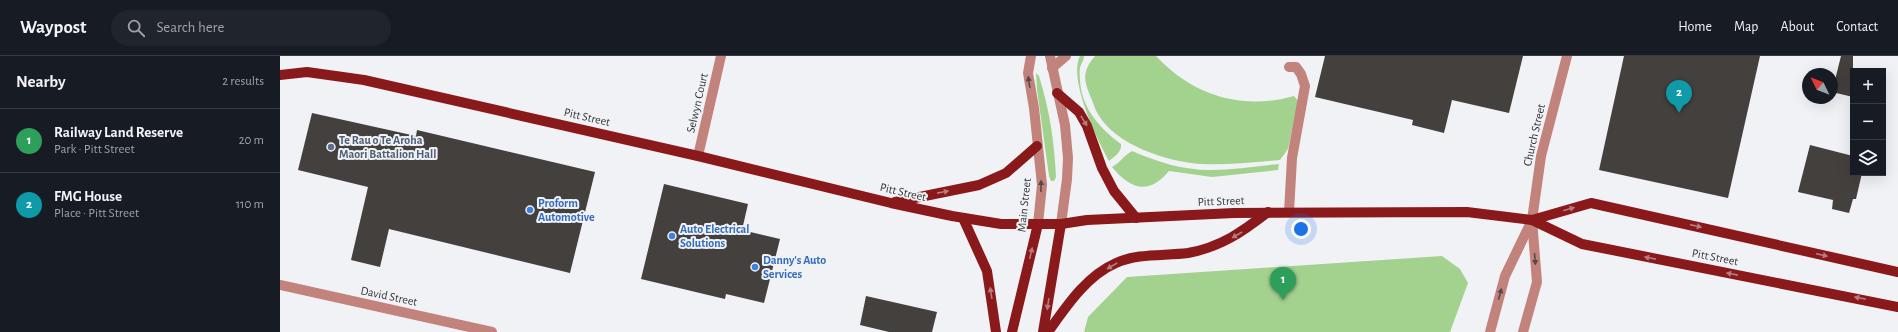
<!DOCTYPE html>
<html lang="en">
<head>
<meta charset="utf-8">
<style>
	body { margin:0; font-family:"Alegreya Sans",sans-serif; background:#20242c; color:#f1f3f6 }
	.controls { position:absolute; right:12px; top:12px; display:grid; overflow:hidden; border-radius:0px; box-shadow:0 4px 16px #0002 }
	.controls button { width:36px; height:36px; display:grid; place-items:center; padding:0; border:0; border-bottom:1px solid #363941; background:#171b24; color:#f1f3f6; font:20px sans-serif }
	.compass { position:absolute; left:1522px; top:12px; width:36px; height:36px; border-radius:50%; background:#171b24; box-shadow:0 4px 16px #0002; rotate:313deg }
	.you { position:absolute; left:1021px; top:173px; width:14px; height:14px; margin:-10px; border:3px solid #fff; border-radius:50%; background:#1a73e8; box-shadow:0 0 0 6px #1a73e833 }
	.badge { display:grid; place-items:center; width:26px; height:26px; border-radius:50%; background:#7c3aed; color:#fff; font-size:13px; font-weight:700 }
	.pin { position:absolute; translate:-50% -33px; filter:drop-shadow(0 1px 2px #0008) }
	.pin::after { content:''; position:absolute; top:21px; width:14px; height:12px; background:inherit; clip-path:polygon(0 0,100% 0,50% 100%) }
	.list { margin:0; padding:0; list-style:none }
	h2 { display:flex; justify-content:space-between; align-items:center; height:52px; margin:0; padding:0 16px; font-size:17px }
	h2 small { font-size:13px; font-weight:400; color:#9ea1a6 }
	.list li { display:grid; grid-template-columns:26px 1fr auto; gap:12px; align-items:center; box-sizing:border-box; height:64px; padding:0 16px; border-top:1px solid #363941 }
	.list b { display:block; font-size:15px; white-space:nowrap }
	.list p { margin:0; font-size:13px; white-space:nowrap; color:#9ea1a6 }
	.list em { font-size:13px; font-style:normal; color:#9ea1a6 }
	.icon { flex:none; width:22px; height:22px; fill:none; stroke:currentColor; stroke-width:2; stroke-linecap:round; stroke-linejoin:round }
	.map { position:relative; flex:none; width:1618px; height:276px; overflow:hidden }
	header { display:flex; align-items:center; gap:24px; box-sizing:border-box; height:56px; padding:0 20px; background:#171b24; border-bottom:1px solid #363941 }
	header strong { font-size:19px }
	nav { display:flex; gap:22px; margin-inline-start:auto; font-size:14px }
	.search { width:280px; height:36px; background:#20242c; display:flex; align-items:center; gap:10px; box-sizing:border-box; padding:0 14px; border-radius:22px; color:#9ea1a6; font-size:15px }
	main { display:flex }
	aside { flex:1; background:#171b24 }
	.map>svg:first-child { display:block }
</style>
</head>
<body>
<header>
<strong>Waypost</strong>
<div class="search"><svg class="icon" aria-label="search" viewBox="0 0 24 24"><circle cx="10" cy="10" r="6"/><path d="M15 15l6 6"/></svg>Search here</div>
<nav><a>Home</a><a>Map</a><a>About</a><a>Contact</a></nav>
</header>
<main>
<aside>
<h2>Nearby<small>2 results</small></h2>
<ul class="list">
<li><span class="badge" style="background:#2e9e5b">1</span><div><b>Railway Land Reserve</b><p>Park · Pitt Street</p></div><em>20 m</em></li>
<li><span class="badge" style="background:#0f9aa8">2</span><div><b>FMG House</b><p>Place · Pitt Street</p></div><em>110 m</em></li>
</ul>
</aside>
<div class="map">
<svg width="1618" height="276" viewBox="0 0 1618 276">
	<rect width="100%" height="100%" fill="#f1f2f6"/>
	<!-- green -->
	<g fill="#a3d28e">
		<path d="M800 0H804C804 5 801 7 800 12 799 15 800 20 800 24 801 51 820 73 841 88 842 96 835 100 829 105 817 83 788 23 800 0Z"/>
		<path d="M815 0H876C912 39 962 55 1014 40L1018 45 1008 93 1000 104C974 106 947 109 921 108 888 106 835 89 818 58 815 54 814 49 812 44 804 26 801 16 815 0Z"/>
		<path d="M756 17 759 20C770 56 774 84 776 121L774 125H771L769 120 757 34Z"/>
		<path d="M852 95C877 106 903 114 930 114 953 114 976 110 999 108L998 114 932 121 889 115C869 139 851 134 832 111 840 107 844 99 852 95Z"/>
		<path d="M1162 200 1180 213 1188 227 1170 276H804L808 261 847 221Z"/>
	</g>
	<!-- building -->
	<g fill="#44403e">
		<path d="M1045 0H1243L1229 57 1172 44 1164 77 1132 69 1133 64 1035 41Z"/>
		<path d="M1344 0H1480L1448 142 1319 114Z"/>
		<path d="M1561 0H1573V41L1552 36Z"/>
		<path d="M32 57 136 80 137 74 315 116 290 217 109 173 100 211 71 204 88 131 18 114Z"/>
		<path d="M1530 89 1573 100V117H1582L1576 143H1573L1569 157 1552 153 1553 144 1518 136Z"/>
		<path d="M384 128 468 148 462 174 500 183 484 247 446 238 445 243 361 223Z"/>
		<path d="M586 240 657 256 652 276H609L580 269Z"/>
	</g>
	<g fill="none" stroke-linecap="round" stroke-linejoin="round">
		<!-- minor -->
		<g stroke="#c1837c" stroke-width="10">
			<path d="M751 0 748 17 754 52 762 129 758 168"/>
			<path d="M770 0 785 69 788 102 787 123 781 168"/>
			<path d="M772 12 786 0"/>
			<path d="M418 100 441 0"/>
			<path d="M1009 156 1012 102 1025 30 1021 18 1016 11H1009"/>
			<path d="M0 229 212 276"/>
			<path d="M1210 276 1225 220 1252 164"/>
			<path d="M1243 276 1257 226 1252 164 1261 100 1287 0"/>
		</g>
		<!-- major -->
		<g stroke="#89191b" stroke-width="10">
			<path d="M0 19 27 16 84 24 418 100 611 147 672 160 721 168H781L807 164 954 157 1187 156 1252 164 1302 188 1618 251"/>
			<path d="M777 37 799 56 807 70 822 112 834 135 856 162"/>
			<path d="M615 146 699 129 726 117 757 90"/>
			<path d="M683 162 707 215 716 276"/>
			<path d="M1252 164 1311 147 1618 216"/>
			<path d="M732 276 758 168"/>
			<path d="M763 276 781 168"/>
			<path d="M768 276C786 251 806 220 836 207 858 197 884 200 908 197 941 191 962 176 988 156"/>
		</g>
	</g>
	<!-- one-way arrows -->
	<defs><path id="oneway-solid" d="M-6-.8H1V-3.2L6.5 0L1 3.2V.8H-6Z"/></defs>
	<g fill="#584848">
		<use href="#oneway-solid" transform="translate(749 26) rotate(-99)"/>
		<use href="#oneway-solid" transform="translate(761 130) rotate(-89)"/>
		<use href="#oneway-solid" transform="translate(1255 203) rotate(85)"/>
		<use href="#oneway-solid" transform="translate(1220 238) rotate(-75)"/>
	</g>
	<g fill="#b87b7e">
		<use href="#oneway-solid" transform="translate(804 65) rotate(59)"/>
		<use href="#oneway-solid" transform="translate(663 136) rotate(-11)"/>
		<use href="#oneway-solid" transform="translate(1289 153) rotate(-16)"/>
		<use href="#oneway-solid" transform="translate(1416 170) rotate(13)"/>
		<use href="#oneway-solid" transform="translate(957 179) rotate(150)"/>
		<use href="#oneway-solid" transform="translate(751 197) rotate(-77)"/>
		<use href="#oneway-solid" transform="translate(1542 199) rotate(13)"/>
		<use href="#oneway-solid" transform="translate(1370 202) rotate(-169)"/>
		<use href="#oneway-solid" transform="translate(832 210) rotate(150)"/>
		<use href="#oneway-solid" transform="translate(1452 218) rotate(-169)"/>
		<use href="#oneway-solid" transform="translate(711 237) rotate(-99)"/>
		<use href="#oneway-solid" transform="translate(1580 242) rotate(-168)"/>
		<use href="#oneway-solid" transform="translate(768 248) rotate(99)"/>
	</g>
	<!-- markers -->
	<circle fill="#5c6f8a" stroke="#f1f2f6" stroke-width="1.5" cx="51" cy="91" r="4"/>
	<g fill="#3f7fe0" stroke="#f1f2f6" stroke-width="1.5">
		<circle cx="250" cy="154" r="4"/>
		<circle cx="392" cy="180" r="4"/>
		<circle cx="475" cy="211" r="4"/>
	</g>
	<g text-anchor="middle" stroke-width="4" stroke-linejoin="round" paint-order="stroke">
		<!-- street labels -->
		<g font-size="12" fill="#353537" stroke="#f1f2f6">
			<text transform="translate(417 47) rotate(-77)" y="4">Selwyn Court</text>
			<text transform="translate(307 61) rotate(13)" y="4">Pitt Street</text>
			<text transform="translate(1254 79) rotate(-77)" y="4">Church Street</text>
			<text transform="translate(623 136) rotate(13)" y="4">Pitt Street</text>
			<text transform="translate(941 145) rotate(-2)" y="4">Pitt Street</text>
			<text transform="translate(744 149) rotate(-84)" y="4">Main Street</text>
			<text transform="translate(1435 201) rotate(11)" y="4">Pitt Street</text>
			<text transform="translate(109 240) rotate(12)" y="4">David Street</text>
		</g>
		<!-- service labels -->
		<g font-size="12" font-weight="bold" fill="#4e5e75" stroke="#f1f2f6" text-anchor="start">
			<text x="59" y="88">Te Rau o Te Aroha<tspan x="59" dy="14">Maori Battalion Hall</tspan></text>
		</g>
		<!-- shop labels -->
		<g font-size="12" font-weight="bold" fill="#366cbe" stroke="#f1f2f6" text-anchor="start">
			<text x="258" y="151">Proform<tspan x="258" dy="14">Automotive</tspan></text>
			<text x="400" y="177">Auto Electrical<tspan x="400" dy="14">Solutions</tspan></text>
			<text x="483" y="208">Danny's Auto<tspan x="483" dy="14">Services</tspan></text>
		</g>
	</g>
</svg>
<div class="controls">
<button>+</button>
<button>−</button>
<button><svg class="icon" aria-label="layers" viewBox="0 0 24 24"><path d="M12 4l9 5-9 5-9-5zM3 14l9 5 9-5"/></svg></button>
</div>
<svg class="compass" viewBox="-18 -18 36 36"><path d="M0-13l5 13h-10z" fill="#e53935"/><path d="M0 13l5-13h-10z" fill="#9ea1a6"/></svg>
<div class="you"></div>
<div class="pin badge" style="left:1003px;top:244px;background:#2e9e5b">1</div>
<div class="pin badge" style="left:1399px;top:57px;background:#0f9aa8">2</div>
</div>
</main>
</body>
</html>
